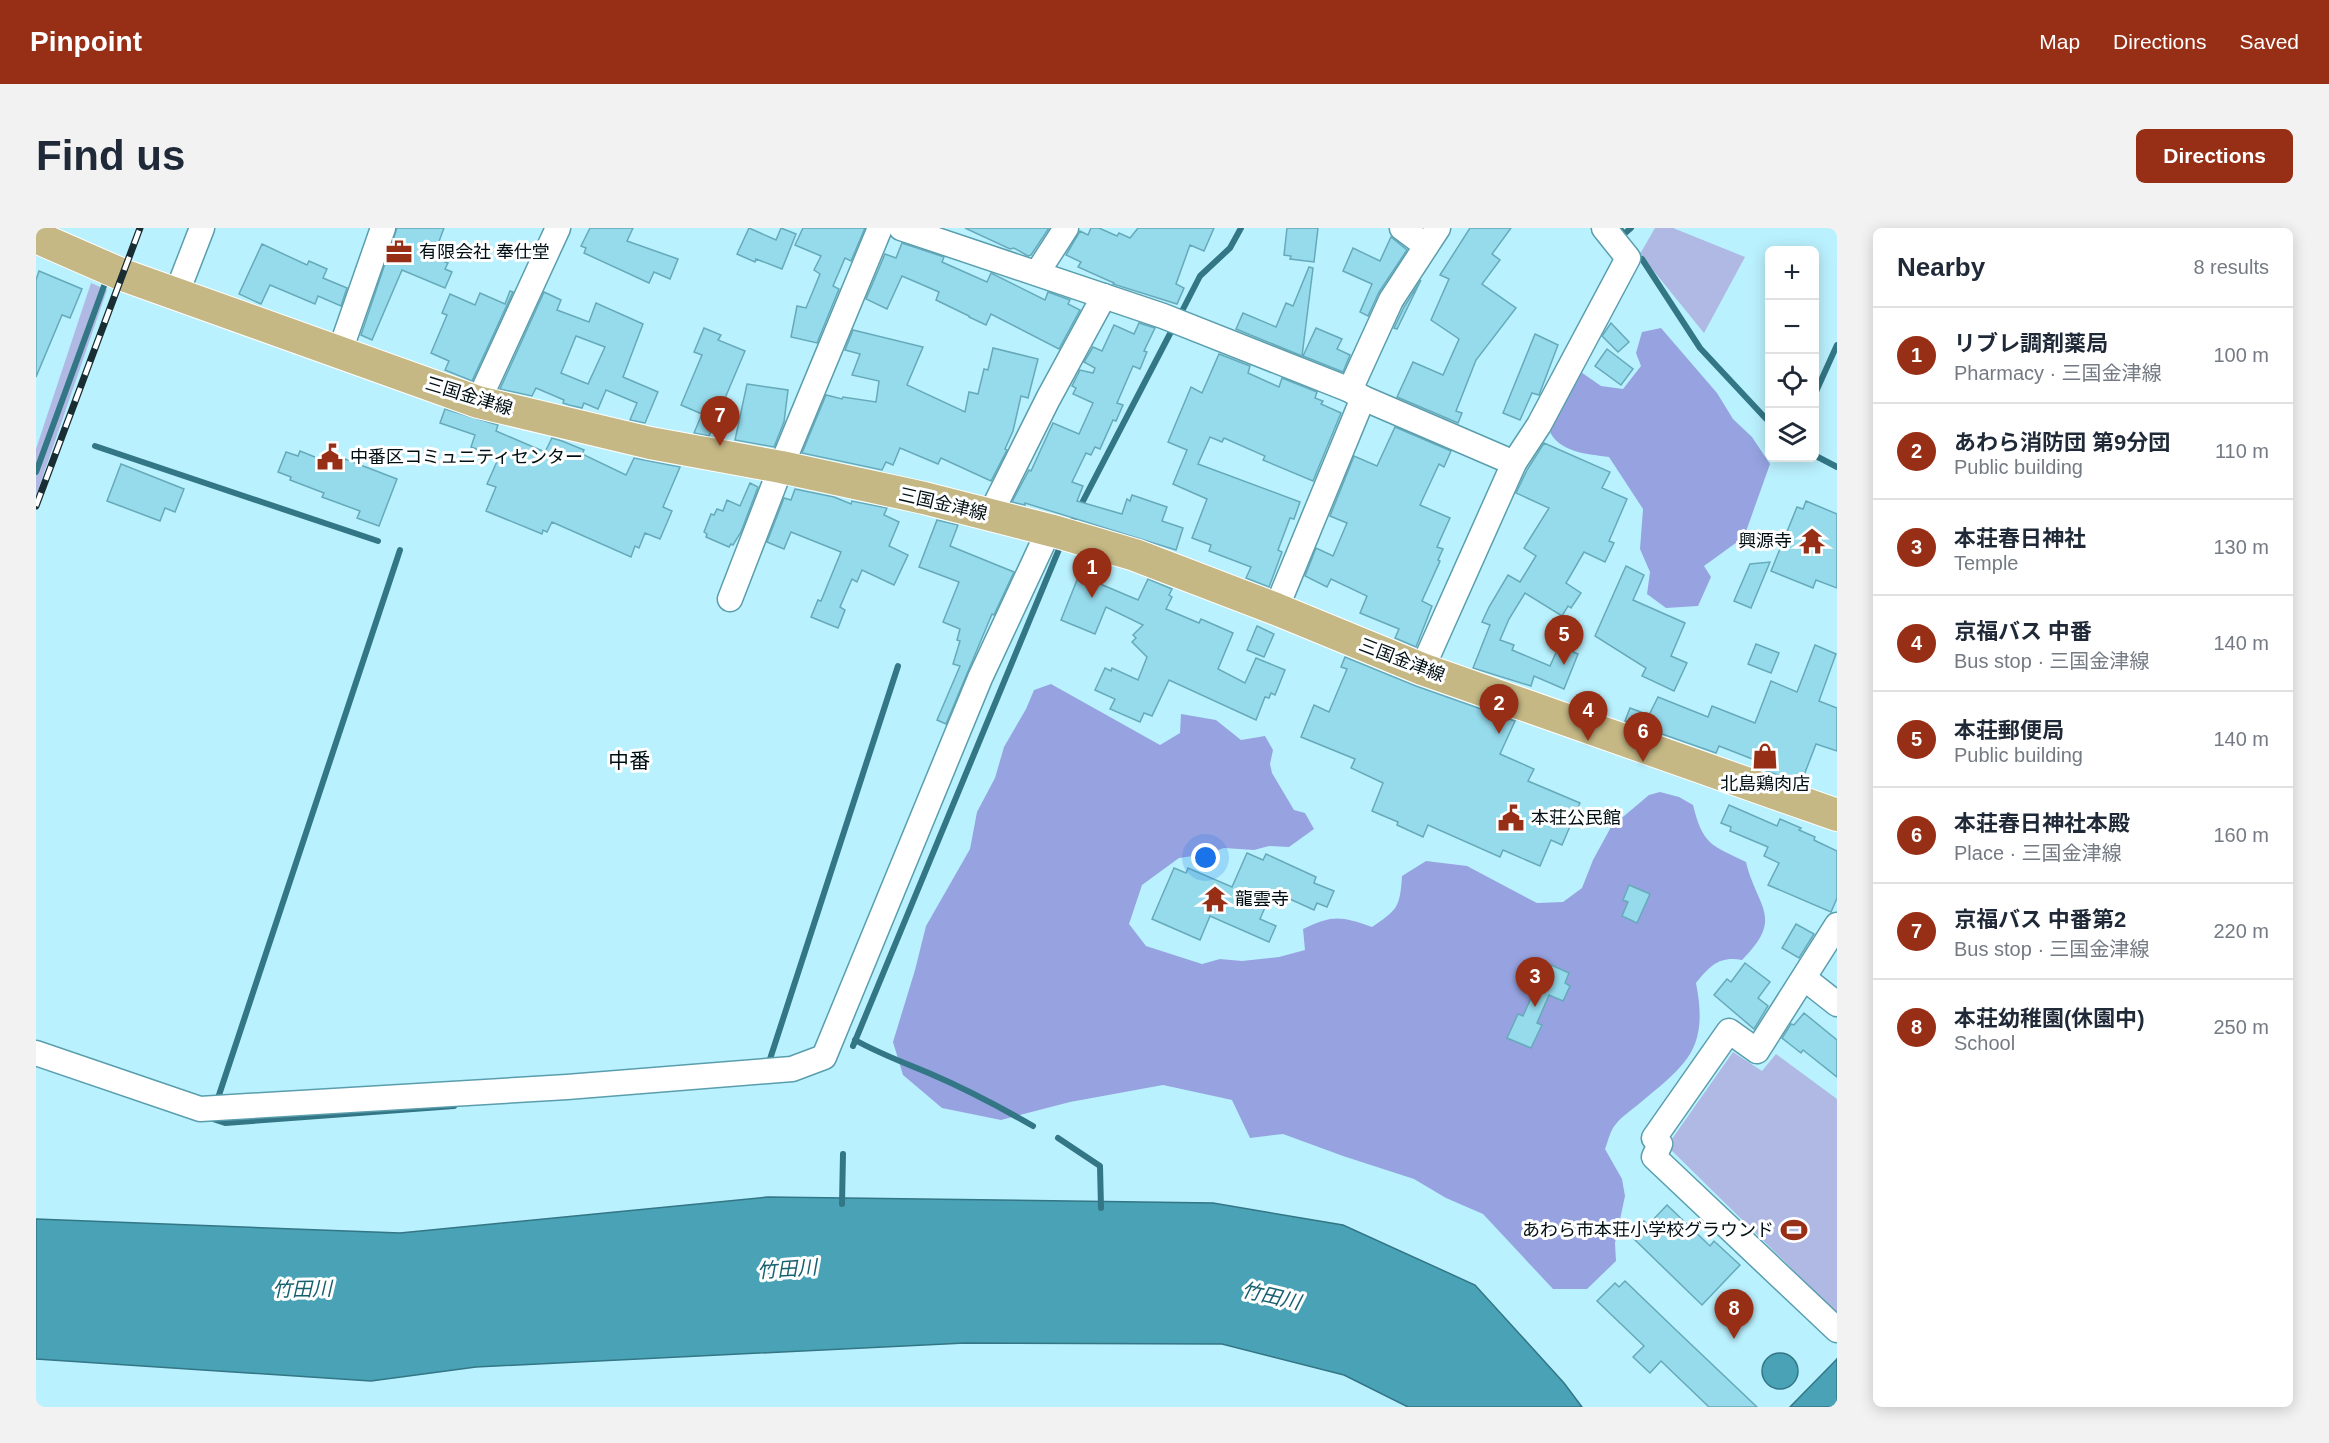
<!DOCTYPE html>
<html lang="en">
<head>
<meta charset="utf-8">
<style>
	body { margin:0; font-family:Helvetica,"Noto Sans JP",sans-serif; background:#f2f2f3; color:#1f2937 }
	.controls { position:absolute; right:18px; top:18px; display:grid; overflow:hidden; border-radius:9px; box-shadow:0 3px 15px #0003 }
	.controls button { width:54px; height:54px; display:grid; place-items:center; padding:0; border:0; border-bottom:2px solid #e0e1e3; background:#fff; color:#1f2937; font:30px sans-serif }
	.you { position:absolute; left:1170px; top:630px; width:21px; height:21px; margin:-15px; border:4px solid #fff; border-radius:50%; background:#1a73e8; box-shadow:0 0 0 9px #1a73e833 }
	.badge { display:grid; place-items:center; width:39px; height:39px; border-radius:50%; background:#972f16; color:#fff; font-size:20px; font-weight:700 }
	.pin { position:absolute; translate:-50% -50px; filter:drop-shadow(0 2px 3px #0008) }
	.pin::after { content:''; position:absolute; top:32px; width:21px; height:18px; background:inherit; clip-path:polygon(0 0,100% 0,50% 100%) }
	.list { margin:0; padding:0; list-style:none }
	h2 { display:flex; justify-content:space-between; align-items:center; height:78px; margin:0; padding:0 24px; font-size:26px }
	h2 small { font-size:20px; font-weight:400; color:#747a83 }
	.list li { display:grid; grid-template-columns:39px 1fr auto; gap:18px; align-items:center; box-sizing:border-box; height:96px; padding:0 24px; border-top:2px solid #e0e1e3 }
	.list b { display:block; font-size:22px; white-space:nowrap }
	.list p { margin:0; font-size:20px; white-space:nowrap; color:#747a83 }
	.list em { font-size:20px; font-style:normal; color:#747a83 }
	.icon { flex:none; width:33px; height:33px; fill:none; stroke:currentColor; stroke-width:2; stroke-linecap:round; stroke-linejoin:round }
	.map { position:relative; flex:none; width:1801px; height:1179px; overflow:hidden; border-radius:9px }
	header { display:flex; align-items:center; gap:36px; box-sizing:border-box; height:84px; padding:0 30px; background:#972f16; color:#fff }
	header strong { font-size:28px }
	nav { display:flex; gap:33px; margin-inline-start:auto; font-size:21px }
	.intro { display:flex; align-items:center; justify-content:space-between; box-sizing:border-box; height:144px; padding:0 36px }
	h1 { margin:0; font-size:42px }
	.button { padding:15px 27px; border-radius:9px; background:#972f16; color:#fff; font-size:21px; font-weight:700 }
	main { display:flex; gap:36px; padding:0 36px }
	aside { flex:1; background:#fff; border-radius:9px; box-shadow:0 3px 15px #0003 }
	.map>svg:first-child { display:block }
</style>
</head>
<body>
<header>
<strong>Pinpoint</strong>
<nav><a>Map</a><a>Directions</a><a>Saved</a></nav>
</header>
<div class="intro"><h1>Find us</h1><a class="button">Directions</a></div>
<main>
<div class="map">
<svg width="1801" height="1179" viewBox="0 0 1801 1179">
	<rect width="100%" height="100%" fill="#baf1fe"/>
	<!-- green -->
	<g fill="#afb9e4">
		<path d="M1619 0H1637L1709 29 1668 105 1604 26Z"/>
		<path d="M55 55 71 62 0 268V221Z"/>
		<path d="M1697 824 1726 843 1740 826 1801 871V1085L1631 918Z"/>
	</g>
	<!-- forest -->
	<g fill="#96a3e0">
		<path d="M1625 100 1681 165 1697 191 1716 209 1734 236 1708 309 1668 338 1675 349 1662 378 1630 380 1611 366 1614 344 1604 321 1607 281 1573 229C1552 226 1523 225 1513 202L1542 142 1565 158 1587 161 1605 138 1600 125 1606 104Z"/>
		<path d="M1015 456 1124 517 1144 505 1145 486 1180 492 1205 512 1229 508 1237 522 1234 536 1236 545 1258 582 1269 585 1278 601 1253 619 1233 618 1218 622 1188 620 1171 626 1143 630 1106 657 1093 696 1110 718 1166 736 1184 731 1206 733 1243 729 1269 722 1267 701C1297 687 1304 688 1336 699 1361 682 1364 680 1366 648L1390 633 1431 638 1501 675 1527 674 1546 660 1557 632 1575 599 1613 567 1624 564 1643 569 1657 577C1667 617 1675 617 1710 634 1721 680 1749 689 1706 732 1683 728 1674 738 1660 755 1673 821 1651 836 1604 875 1596 882 1586 888 1580 896 1574 902 1572 914 1569 921L1586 951 1589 968 1579 1015 1580 1033 1551 1061H1517L1447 986 1410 970 1378 951 1307 928 1247 906 1214 910 1196 872 1127 857 1034 874 965 892 906 880 867 847 857 814 879 742 890 698 934 621 941 584 959 550 968 519 990 481 998 462Z"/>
	</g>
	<!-- water -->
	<g fill="#49a2b6" stroke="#337685" stroke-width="1.5">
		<path d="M732 969 1177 975 1307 997 1439 1057 1528 1155 1546 1179H1372L1308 1147 1186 1116 929 1115 440 1139 335 1153 0 1131V991L364 1005Z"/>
		<circle cx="1744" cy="1143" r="18"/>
		<path d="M1801 1130V1179H1754L1801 1131Z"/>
	</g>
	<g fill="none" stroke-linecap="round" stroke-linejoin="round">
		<!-- stream -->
		<g stroke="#337685" stroke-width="6">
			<path d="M1585 2 1588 6 1595 0"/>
			<path d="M1606 31 1664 120 1734 195"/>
			<path d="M1143 89 1164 48 1194 20 1205 0"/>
			<path d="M1778 168 1801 117"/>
			<path d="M59 218 342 313"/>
			<path d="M1778 227 1801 239"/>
			<path d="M0 244 68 58"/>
			<path d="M1033 300 1138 98"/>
			<path d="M819 812C844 826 869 835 895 846 930 861 964 879 997 898"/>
			<path d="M817 818 1026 314"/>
			<path d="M734 831 862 438"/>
			<path d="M181 873 364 322"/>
			<path d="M174 890 189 895 418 878"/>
			<path d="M1022 910 1064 938 1065 980"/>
			<path d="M806 976 807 926"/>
		</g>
	</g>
	<!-- building -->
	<g fill="#96dbec" stroke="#66aaba" stroke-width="1.5" fill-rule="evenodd">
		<path d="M361 0H408L399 24 411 29 409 34 412 35 409 41 416 44 409 60 366 42 336 112 325 107Z"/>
		<path d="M554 0H597L591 13 642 31 634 51 618 44 613 55 548 25 550 20 545 18Z"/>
		<path d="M713 0 740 12 745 0 760 6 746 41 720 31 719 34 701 26Z"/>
		<path d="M767 0H829L815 33 809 30 797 58 803 61 781 115 755 109 761 78 770 80 784 46 778 42 785 28 759 17Z"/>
		<path d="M929 0H1013L995 27 992 28 978 20 974 21Z"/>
		<path d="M1055 0H1063L1081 8 1083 5 1094 10 1102 0H1178L1168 23 1154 17 1140 56 1148 60 1141 76 1077 56 1078 55 1042 39 1045 34 1030 27 1044 3 1052 7Z"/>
		<path d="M1251 0H1282L1278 34 1254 31 1255 28 1248 27Z"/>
		<path d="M1434 0H1475L1456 26 1464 32 1446 56 1480 80 1440 132 1420 183 1426 185 1422 195 1361 169 1377 134 1407 147 1423 111 1395 92 1413 51 1404 47Z"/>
		<path d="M1355 9 1371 22 1343 64 1332 88 1324 84 1336 56 1307 43 1317 20 1344 33Z"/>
		<path d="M866 15 908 29 906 34 951 54 955 45 1009 72 1012 64 1034 72 1032 76 1044 82 1023 121 955 86 950 97 933 89V88L900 72 903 64 866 48 851 81 830 71 849 26 860 30Z"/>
		<path d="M226 16 271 37 273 33 291 41 287 50 311 60 305 78 282 68 279 76 234 57 225 76 203 66Z"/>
		<path d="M1273 39 1277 40 1266 128 1200 101 1207 85 1240 99 1250 75 1257 78Z"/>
		<path d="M3 43 46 61 34 90 26 87 0 149V52Z"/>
		<path d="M1385 52 1361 101 1358 100 1368 79Z"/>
		<path d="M474 63 477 64 436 153 409 142 413 133 395 125 411 87 406 85 414 66 439 77 444 65 469 76Z"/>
		<path d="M508 64 525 72 521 82 553 94 560 75 607 96 587 149 622 164 609 195 594 192 601 175 570 162 562 181 548 175 546 180 533 177 527 175 528 172 500 160 496 168 464 161ZM540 108 569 119 552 156 525 145Z"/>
		<path d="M1103 95 1119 100 1108 123 1111 124 1104 141 1097 138 1081 175 1087 177 1080 193 1077 192 1064 221 1059 219 1055 227 1050 225 1036 254 1047 258 1041 273 1086 286 1091 271 1094 273 1096 267 1131 279 1126 293 1147 300 1140 322 989 275V277L976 274 993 242 995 243 1017 195 1043 206 1057 175 1037 166 1040 160 1036 158 1044 142 1057 145 1059 140 1048 134 1057 119 1066 123 1078 97 1098 106Z"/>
		<path d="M1575 95 1593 114 1582 124 1566 108Z"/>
		<path d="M668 100 685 107 682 112 709 123 673 208 658 205 666 186 645 177 666 127 658 124Z"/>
		<path d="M1280 100 1306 111 1301 121 1314 127 1307 144 1267 128Z"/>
		<path d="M817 102 887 119 871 157 929 184 933 164 942 166 948 141 952 142 957 120 1002 131 992 170 985 168 977 203 969 221 971 222 955 253 905 230 902 236 864 220 857 237 850 234 846 242 766 225 790 167 806 171 807 169 840 174 843 153 816 147 824 126 809 122Z"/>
		<path d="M1499 106 1522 117 1503 167 1496 165 1484 192 1467 185Z"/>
		<path d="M1571 121 1597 141 1585 157 1559 138Z"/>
		<path d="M1183 126 1214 138 1212 145 1243 159 1246 150 1281 164 1279 170 1287 173 1285 176 1305 185 1277 253 1227 232 1229 228 1188 210 1186 214 1174 209 1162 236 1264 274 1258 291 1254 290 1242 322 1246 324 1233 359 1210 350 1215 339 1173 323 1175 317 1156 310 1171 271 1137 256 1151 222 1132 214 1155 159 1166 165Z"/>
		<path d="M711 156 752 162 748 194 738 219 699 212Z"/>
		<path d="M409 181 462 197 460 203 509 224 516 210 526 213 548 222 546 226 590 247 598 230 644 239 627 279 636 283 624 311 609 305 603 320 599 318 595 329 516 294 511 304 507 302 506 306 450 283 460 259 451 256 463 229 435 219 439 207 404 195Z"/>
		<path d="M1359 199 1415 223 1408 239 1403 236 1384 277 1414 290 1401 319 1407 321 1402 332 1404 333 1386 373 1396 378 1380 419 1359 410 1363 401 1324 385 1331 368 1295 351 1291 359 1269 348 1280 320 1297 328 1311 295 1294 288 1318 228 1341 238Z"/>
		<path d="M1508 215 1574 244 1566 260 1591 271 1573 313 1578 315 1569 334 1548 324 1530 355 1545 365 1535 380 1532 378 1526 388 1489 365 1473 391 1464 412 1478 417 1476 422 1514 438 1523 418 1542 426 1528 461 1498 448 1495 458 1437 440 1454 397 1446 394 1453 379 1472 347 1484 354 1500 328 1488 320 1513 280 1480 265 1491 242Z"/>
		<path d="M264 223 306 240 309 231 361 251 343 298 321 290 324 283 286 269 288 265 254 252 255 249 242 244 250 224 262 228Z"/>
		<path d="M85 236 148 261 139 284 129 280 124 293 71 273Z"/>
		<path d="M714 255 722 259 705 304 697 317 695 316 693 319 670 309 671 306 668 304 675 286 678 287 681 281 687 283 691 272 704 278Z"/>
		<path d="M759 261 798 269 815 276 816 273 851 280 848 287 863 294 853 318 872 327 858 357 826 342 821 354 816 351 804 379 809 382 802 400 775 389 782 372 785 373 805 324 755 304 748 321 731 314 748 270 755 272Z"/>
		<path d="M1770 273 1801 286V360L1780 352 1777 360 1735 343 1761 279 1767 281Z"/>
		<path d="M901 292 922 297 914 318 978 344 958 387 956 386 910 496 901 492 924 438 917 436 924 413 921 412 924 401 907 394 923 354 883 339Z"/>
		<path d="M1734 334 1715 380 1698 373 1714 336Z"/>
		<path d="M1590 338 1608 347 1597 372 1649 395 1635 428 1651 435 1638 463 1606 448 1610 440 1559 408Z"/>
		<path d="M1043 347 1102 372 1112 351 1136 361 1133 367 1136 369 1130 381 1163 395 1165 391 1197 405 1182 441 1209 455 1220 430 1249 442 1239 467 1235 465 1233 470 1229 469 1220 492 1133 452 1116 488 1108 485 1104 494 1074 481 1079 471 1059 462 1069 440 1075 443 1076 440 1102 452 1111 429 1096 414 1100 410 1097 407 1107 397 1070 379 1059 406 1025 392Z"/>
		<path d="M1221 398 1238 406 1228 429 1211 422Z"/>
		<path d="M1720 416 1743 425 1735 445 1712 436Z"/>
		<path d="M1779 417 1800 426 1783 473 1801 480V523L1780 516 1765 555 1722 540 1724 534 1683 518 1680 525 1589 493 1594 480 1613 487 1622 469 1672 489 1676 478 1719 495 1735 453 1761 464Z"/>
		<path d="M1309 429 1380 458 1479 493 1464 526 1498 541 1492 553 1544 575 1526 617 1515 612 1504 638 1467 622 1464 629 1392 597 1387 609 1361 597 1362 594 1336 583 1347 555 1315 540 1319 531 1265 509 1278 477 1293 484 1311 441 1305 439Z"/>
		<path d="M1693 577 1741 598 1744 591 1765 600 1763 602 1779 609 1778 612 1782 614 1801 623V670L1795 684 1732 657 1743 635 1728 628 1732 619 1694 603 1695 599 1685 595Z"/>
		<path d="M1211 625 1227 632 1230 626 1280 649 1278 655 1298 663 1291 679 1281 675 1278 682 1236 663 1224 691 1240 698 1233 714 1174 688 1164 712 1116 691 1138 640 1150 645 1152 640 1196 659Z"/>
		<path d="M1593 657 1614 666 1601 695 1586 688 1592 674 1587 672Z"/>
		<path d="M1760 696 1778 706 1763 730 1746 720Z"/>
		<path d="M1504 732 1533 745 1529 755 1534 758 1527 773 1513 767 1501 795 1506 797 1495 820 1471 810 1482 786 1487 788 1500 759 1486 753 1493 738 1501 741Z"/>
		<path d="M1709 735 1734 754 1722 770 1732 778 1718 801 1678 767 1691 751 1695 754Z"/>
		<path d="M1768 785 1801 812V849L1767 822 1765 825 1746 810 1755 796 1758 797Z"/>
		<path d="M1631 977 1674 1018 1678 1013 1704 1037 1666 1077 1598 1011 1600 1009 1596 1005 1608 993 1612 997Z"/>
		<path d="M1589 1053 1641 1103 1721 1179H1673L1625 1133 1614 1145 1597 1129 1608 1118 1561 1073 1579 1055 1583 1059Z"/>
	</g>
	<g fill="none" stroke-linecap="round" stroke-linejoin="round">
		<!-- minor casing -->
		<g stroke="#5a9eae" stroke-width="27">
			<g id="minor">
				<path d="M865 0 1127 88 1314 162 1327 170 1478 235"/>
				<path d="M1366 0 1390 18"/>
				<path d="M1001 45 1030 0"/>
				<path d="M140 67 166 0"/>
				<path d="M303 126 347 0"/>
				<path d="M1314 162 1355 72 1402 0"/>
				<path d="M442 174 522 0"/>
				<path d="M954 287 1012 171 1068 68"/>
				<path d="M694 371 745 239 844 0"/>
				<path d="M1240 381 1327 170"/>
				<path d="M1386 441 1478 235 1503 197 1592 30 1568 0"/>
				<path d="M1801 697 1721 823 1693 803 1618 910 1624 916 1618 929 1801 1102"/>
				<path d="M1768 750 1801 776"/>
				<path d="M0 825 164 881 531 859 756 841 788 829 944 450 1013 302"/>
			</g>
		</g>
		<!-- major casing -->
		<g stroke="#fff" stroke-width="34">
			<path id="major" d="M0 9 87 47 442 174 614 215 745 239 888 270 1021 304 1099 327 1240 381 1386 441 1801 587"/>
		</g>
		<!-- minor -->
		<use href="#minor" stroke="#fff" stroke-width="24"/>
		<!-- major -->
		<use href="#major" stroke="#c5b885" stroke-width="32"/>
		<!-- rail casing -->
		<g stroke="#192d33" stroke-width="7">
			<path id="rail" d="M0 278 104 0"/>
		</g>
		<!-- rail -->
		<use href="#rail" stroke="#fff" stroke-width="4.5" stroke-dasharray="14" stroke-linecap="butt"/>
	</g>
	<!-- icons -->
	<defs>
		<g id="office-bare" transform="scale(2.07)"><path d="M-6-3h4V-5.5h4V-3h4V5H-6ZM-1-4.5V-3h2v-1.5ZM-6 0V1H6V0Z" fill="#972f16" stroke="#fff" stroke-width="2.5" paint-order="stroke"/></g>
		<g id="civic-bare" transform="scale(2.07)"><path d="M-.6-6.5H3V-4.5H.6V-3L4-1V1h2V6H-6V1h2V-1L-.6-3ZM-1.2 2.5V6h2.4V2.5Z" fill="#972f16" stroke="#fff" stroke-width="2.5" paint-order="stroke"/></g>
		<g id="temple-bare" transform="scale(2.07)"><path d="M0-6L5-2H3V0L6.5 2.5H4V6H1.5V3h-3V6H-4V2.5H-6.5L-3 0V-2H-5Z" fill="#972f16" stroke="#fff" stroke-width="2.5" paint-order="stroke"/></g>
		<g id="shop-bare" transform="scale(2.07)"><path d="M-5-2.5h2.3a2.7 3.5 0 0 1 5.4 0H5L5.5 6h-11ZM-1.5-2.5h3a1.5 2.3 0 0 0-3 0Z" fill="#972f16" stroke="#fff" stroke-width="2.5" paint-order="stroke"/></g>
		<g id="stadium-bare" transform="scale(2.07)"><path d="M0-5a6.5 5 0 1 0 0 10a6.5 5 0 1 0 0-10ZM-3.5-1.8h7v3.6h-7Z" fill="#972f16" stroke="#fff" stroke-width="2.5" paint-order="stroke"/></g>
	</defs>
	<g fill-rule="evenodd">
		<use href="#office-bare" x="363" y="24"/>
		<use href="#civic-bare" x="294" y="229"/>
		<use href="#temple-bare" x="1776" y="313"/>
		<use href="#shop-bare" x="1729" y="528"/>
		<use href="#civic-bare" x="1475" y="590"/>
		<use href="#temple-bare" x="1179" y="671"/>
		<use href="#stadium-bare" x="1758" y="1002"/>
	</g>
	<g text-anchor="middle" stroke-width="6" stroke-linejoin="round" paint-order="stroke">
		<!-- poi labels -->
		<g font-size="18" fill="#000f14" stroke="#fff" text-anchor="start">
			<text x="383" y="30">有限会社 奉仕堂</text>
			<text x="314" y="235">中番区コミュニティセンター</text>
			<text x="1756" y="319" text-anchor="end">興源寺</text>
			<text x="1729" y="562" text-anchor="middle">北島鶏肉店</text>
			<text x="1495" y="596">本荘公民館</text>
			<text x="1199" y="677">龍雲寺</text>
			<text x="1738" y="1008" text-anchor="end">あわら市本荘小学校グラウンド</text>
		</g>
		<!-- street labels -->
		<g font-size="18" fill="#000f14" stroke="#fff">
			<text transform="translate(433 168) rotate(17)" y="6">三国金津線</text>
			<text transform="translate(907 276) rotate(13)" y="6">三国金津線</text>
			<text transform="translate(1366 432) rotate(21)" y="6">三国金津線</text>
		</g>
		<!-- water labels -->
		<g font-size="20" font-style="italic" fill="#17606e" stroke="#fff">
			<text transform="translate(751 1041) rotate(-4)" y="7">竹田川</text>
			<text transform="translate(266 1061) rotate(-1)" y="7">竹田川</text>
			<text transform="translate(1235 1068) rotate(13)" y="7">竹田川</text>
		</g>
		<!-- quarter labels -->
		<g font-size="21" fill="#000f14" stroke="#fff">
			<text x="593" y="540">中番</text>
		</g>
	</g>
</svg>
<div class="controls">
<button>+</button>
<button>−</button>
<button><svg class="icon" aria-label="locate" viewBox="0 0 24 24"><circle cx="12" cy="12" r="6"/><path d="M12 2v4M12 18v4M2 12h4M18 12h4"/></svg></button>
<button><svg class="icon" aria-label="layers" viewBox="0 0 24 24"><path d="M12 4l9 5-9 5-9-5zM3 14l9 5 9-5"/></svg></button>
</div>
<div class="you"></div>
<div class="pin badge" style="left:1056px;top:370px">1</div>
<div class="pin badge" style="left:1463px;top:506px">2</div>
<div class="pin badge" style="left:1499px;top:779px">3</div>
<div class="pin badge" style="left:1552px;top:513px">4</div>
<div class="pin badge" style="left:1528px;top:437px">5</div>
<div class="pin badge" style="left:1607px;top:534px">6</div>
<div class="pin badge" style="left:684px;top:218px">7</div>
<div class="pin badge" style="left:1698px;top:1111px">8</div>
</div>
<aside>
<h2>Nearby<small>8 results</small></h2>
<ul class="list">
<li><span class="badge">1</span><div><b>リブレ調剤薬局</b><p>Pharmacy · 三国金津線</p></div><em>100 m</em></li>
<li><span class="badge">2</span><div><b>あわら消防団 第9分団</b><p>Public building</p></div><em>110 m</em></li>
<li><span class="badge">3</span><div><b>本荘春日神社</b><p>Temple</p></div><em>130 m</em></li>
<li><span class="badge">4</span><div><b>京福バス 中番</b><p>Bus stop · 三国金津線</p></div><em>140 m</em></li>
<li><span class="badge">5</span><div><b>本荘郵便局</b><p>Public building</p></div><em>140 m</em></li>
<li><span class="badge">6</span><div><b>本荘春日神社本殿</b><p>Place · 三国金津線</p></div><em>160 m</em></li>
<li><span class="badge">7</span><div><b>京福バス 中番第2</b><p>Bus stop · 三国金津線</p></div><em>220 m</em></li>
<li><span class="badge">8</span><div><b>本荘幼稚園(休園中)</b><p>School</p></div><em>250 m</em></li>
</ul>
</aside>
</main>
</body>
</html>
